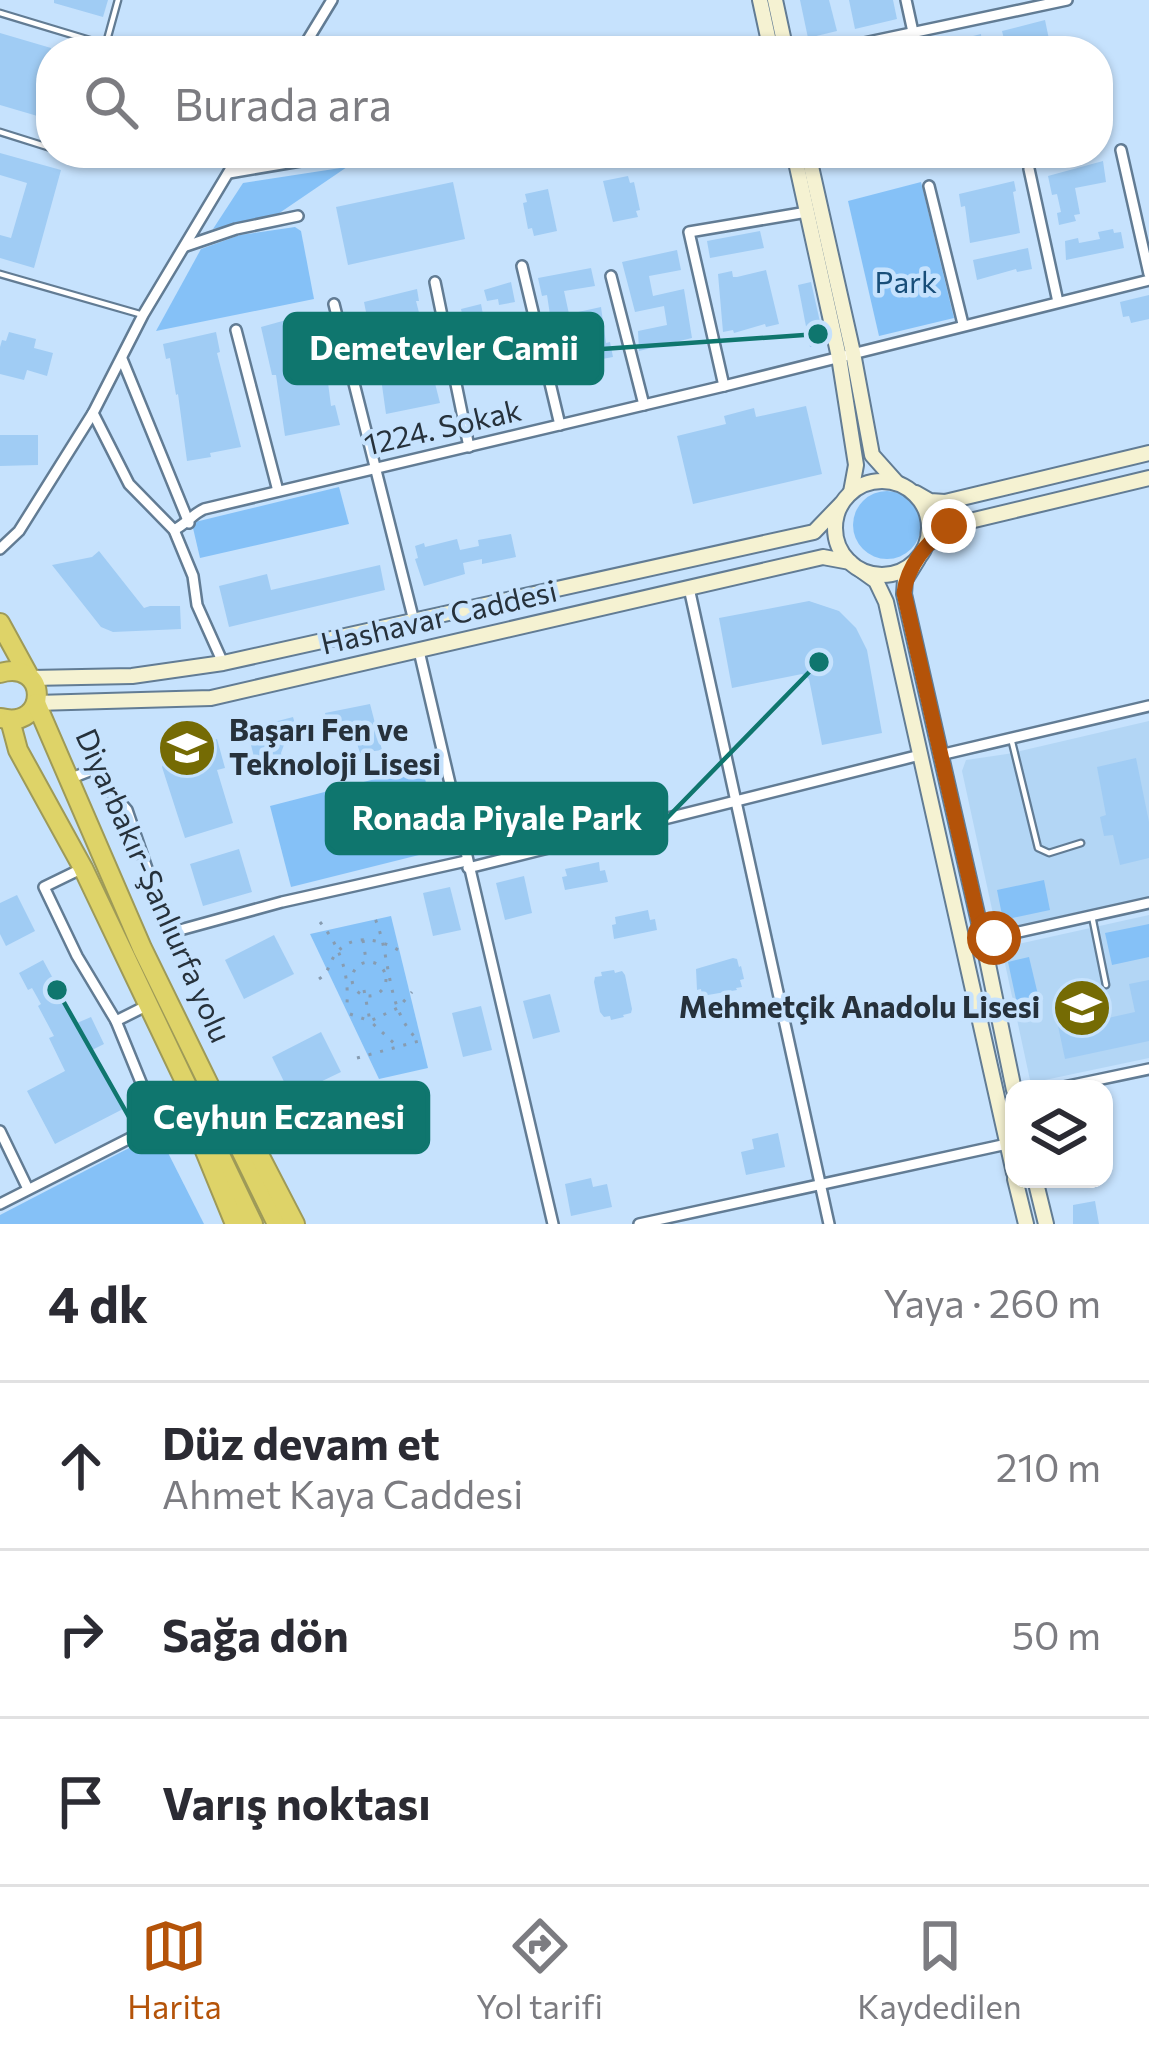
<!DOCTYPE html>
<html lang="tr">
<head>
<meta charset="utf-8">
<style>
	body { margin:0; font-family:Commissioner,sans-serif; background:#f2f2f3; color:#2b2b33 }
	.controls { position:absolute; right:36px; bottom:36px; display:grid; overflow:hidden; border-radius:24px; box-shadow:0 3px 9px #0004 }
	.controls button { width:108px; height:108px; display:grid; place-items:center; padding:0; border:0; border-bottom:3px solid #e1e1e2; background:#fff; color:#2b2b33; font:60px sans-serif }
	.stop { position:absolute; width:36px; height:36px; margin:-27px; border:9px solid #b45309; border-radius:50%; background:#fff }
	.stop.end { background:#b45309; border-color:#fff; box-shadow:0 3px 12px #0008 }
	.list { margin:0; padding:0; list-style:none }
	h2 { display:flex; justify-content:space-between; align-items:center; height:156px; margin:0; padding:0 48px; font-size:51px }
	h2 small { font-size:39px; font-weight:400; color:#7c7c81 }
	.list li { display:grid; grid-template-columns:78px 1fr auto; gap:36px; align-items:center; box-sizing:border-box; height:168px; padding:0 48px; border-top:3px solid #e1e1e2 }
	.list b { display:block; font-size:45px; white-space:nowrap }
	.list p { margin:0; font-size:39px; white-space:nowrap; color:#7c7c81 }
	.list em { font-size:39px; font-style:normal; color:#7c7c81 }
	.icon { flex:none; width:66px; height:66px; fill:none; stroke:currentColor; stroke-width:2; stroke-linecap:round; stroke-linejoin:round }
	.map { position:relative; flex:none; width:1149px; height:1224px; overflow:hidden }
	.search { position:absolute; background:#fff; box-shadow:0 3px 9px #0004; left:36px; right:36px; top:36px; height:132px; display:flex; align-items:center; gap:30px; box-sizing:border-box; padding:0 42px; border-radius:48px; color:#7c7c81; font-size:45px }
	.sheet { height:660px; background:#fff }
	nav { display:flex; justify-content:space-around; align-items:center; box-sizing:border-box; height:168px; border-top:3px solid #e1e1e2; background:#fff; font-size:33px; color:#7c7c81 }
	nav a { display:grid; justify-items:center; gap:6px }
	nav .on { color:#b45309 }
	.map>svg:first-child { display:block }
</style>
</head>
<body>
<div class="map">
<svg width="1149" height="1224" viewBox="0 0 1149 1224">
	<rect width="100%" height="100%" fill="#c6e2fd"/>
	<!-- built -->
	<g fill="#b3d6f5">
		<path d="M1149 721V897L1003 928 995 923 962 771 966 760 1007 754Z"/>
		<path d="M1149 915V1058L1040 1081 1030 1080 1004 959 1009 946Z"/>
	</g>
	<!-- green -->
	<g fill="#85c1f7">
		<path d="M347 167 275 216 213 229 243 183Z"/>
		<path d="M921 182 954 318 879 336 848 201Z"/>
		<path d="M295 227 301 231 314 299 156 331 201 249 240 235Z"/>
		<path d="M339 487 349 524 200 558 193 528 195 522Z"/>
		<circle cx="887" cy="525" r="34"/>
		<path d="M422 767 443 849 291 887 270 806Z"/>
		<path d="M1044 880 1050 910 1003 920 997 890Z"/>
		<path d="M391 916 428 1068 379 1079 310 934Z"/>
		<path d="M1149 924V957L1112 965 1105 933Z"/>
		<path d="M1029 957 1039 999 1017 1004 1008 962Z"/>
		<path d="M158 1133 204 1224H0V1215Z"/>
	</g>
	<!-- building -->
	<g fill="#a0ccf4">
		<path d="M54 0H108L103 17 54 3Z"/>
		<path d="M800 0H829L837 31 808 38Z"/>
		<path d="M849 0H893L897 19 855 29Z"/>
		<path d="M1045 20 1051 49 1007 51 1002 31Z"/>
		<path d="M0 33 51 48V120L0 105Z"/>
		<path d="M981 34 982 51H925V48Z"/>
		<path d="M0 153 61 170 34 268 0 258V235L11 238 27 183 0 175Z"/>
		<path d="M1103 161 1106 182 1075 188 1080 214 1074 215 1076 221 1059 225 1057 213 1061 212 1057 194 1052 195 1048 176Z"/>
		<path d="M628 176 630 183 634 182 640 210 636 211 638 217 613 222 603 181Z"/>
		<path d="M1014 181 1016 191 1013 192 1020 233 970 243 965 206 961 207 959 194Z"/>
		<path d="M453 182 465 239 348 265 336 207Z"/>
		<path d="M548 189 557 231 534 236 532 228 528 229 523 203 527 202 525 194Z"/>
		<path d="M1113 229 1114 233 1121 232 1124 248 1066 260 1065 241 1078 238 1079 243 1100 239 1098 232Z"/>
		<path d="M760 231 764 248 710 258 707 241Z"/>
		<path d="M1028 248 1032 269 1017 272 1016 269 977 280 973 260Z"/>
		<path d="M677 250 681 270 649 276 653 296 684 289 692 338 639 351 638 331 667 325 664 306 635 312 622 262Z"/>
		<path d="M591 268 595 286 564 291 569 314 601 307 606 343 610 342 613 357 558 367 556 347 586 341 582 321 552 328 547 295 542 296 538 278Z"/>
		<path d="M766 270 779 324 766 327 765 324 734 333 733 330 723 332 718 274 732 271 733 277H737Z"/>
		<path d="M511 282 515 302 499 305 498 299 487 301 484 290Z"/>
		<path d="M811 282 825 344 810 347 798 285Z"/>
		<path d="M417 289 419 301H416L424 332H422L440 403 386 414 380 371H382L378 353H375L369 316 367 317 364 302Z"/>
		<path d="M1149 295V319L1131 323 1129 316 1123 317 1120 302Z"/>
		<path d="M481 304 486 330 517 325 522 359 527 358 531 374 474 385 471 366 501 360 498 339 466 346 463 333 466 332 461 309Z"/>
		<path d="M315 312 323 375H327L331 406 335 405 340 425 285 436 276 375H272L261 327Z"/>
		<path d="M9 332 36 339 34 348 53 353 47 376 27 370 24 380 0 374V347L2 340 6 341Z"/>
		<path d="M216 332 220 352 217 353 241 447 210 453 211 457 187 461 178 394 176 395 170 358 166 359 163 344Z"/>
		<path d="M806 406 822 474 693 504 677 436 726 424 724 416 754 408 756 417Z"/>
		<path d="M0 435H38V465L0 466Z"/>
		<path d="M511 534 516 557 482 564V559L463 563 465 574 424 586 415 559 418 558 415 546 424 543 425 547 457 539 460 550 479 546 478 540Z"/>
		<path d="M99 551 144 608 150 606H180L181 629 113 632 101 627 52 565 92 557Z"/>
		<path d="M380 565 385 590 229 627 219 586 267 574 271 590Z"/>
		<path d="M809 601 839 611 856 628 867 650 882 733 822 745 809 679 802 674 732 688 719 618Z"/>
		<path d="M370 704 382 750 360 753 354 734 347 730 329 734 325 713Z"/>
		<path d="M293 717 299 738 285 742 281 753 285 770 259 777 247 729Z"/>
		<path d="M217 739 225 768 217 770 233 823 185 838 162 767 167 756 176 749Z"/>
		<path d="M1136 758 1149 822V858L1120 865 1113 835 1104 836 1100 817 1106 815 1097 767Z"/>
		<path d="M239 849 252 892 203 906 190 864Z"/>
		<path d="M599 862 600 871 605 870 608 882 565 890 562 877 567 876 565 869Z"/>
		<path d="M524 876 532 913 505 920 496 883Z"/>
		<path d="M450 887 461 930 433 936 423 893Z"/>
		<path d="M17 895 35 931 6 946 0 934V903Z"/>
		<path d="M648 910 650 920 655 919 657 930 614 939 612 925 616 924 615 917Z"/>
		<path d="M274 935 294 974 244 999 225 960Z"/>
		<path d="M733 958 737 959 739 967 741 966 744 979 740 980 742 987 736 988 737 990 702 996 701 989 697 990 696 969Z"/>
		<path d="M43 960 77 1023 91 1017 104 1044 92 1050 123 1109 55 1144 27 1091 65 1071 49 1038 54 1036 38 1006 41 1004 32 988 28 990 19 973Z"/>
		<path d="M614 970 615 973 622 971 625 975 632 1009 631 1013 623 1015 624 1017 611 1020 610 1016 604 1017 600 1012 594 982 595 977 602 976 601 972Z"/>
		<path d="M1149 980V1041L1065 1059 1053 1002 1084 996 1090 1022 1135 1012 1129 984Z"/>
		<path d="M550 994 560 1032 533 1039 523 1001Z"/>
		<path d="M481 1006 492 1050 463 1057 452 1013Z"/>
		<path d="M321 1032 341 1072 291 1096 272 1057Z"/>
		<path d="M778 1133 785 1167 746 1175 741 1152 754 1149 752 1139Z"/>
		<path d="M591 1178 593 1187 607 1184 612 1207 571 1216 565 1184Z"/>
		<path d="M1095 1201 1099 1224H1073V1205Z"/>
	</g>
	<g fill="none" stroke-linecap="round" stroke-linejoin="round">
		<!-- lane casing -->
		<g stroke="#627c94" stroke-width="9">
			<g id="lane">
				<path d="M0 13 106 45"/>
				<path d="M104 51 118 0"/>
				<path d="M0 132 51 148"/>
				<path d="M67 153H74"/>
				<path d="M0 274 143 315"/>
				<path d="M1011 738 1038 848 1049 853 1081 843"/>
				<path d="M1092 916 1106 985"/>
			</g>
		</g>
		<!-- street casing -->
		<g stroke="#627c94" stroke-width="14">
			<g id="street">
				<path d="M906 0 913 32"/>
				<path d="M301 51 332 0"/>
				<path d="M826 51 1067 0"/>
				<path d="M1121 150 1149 274"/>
				<path d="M1029 169 1058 302"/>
				<path d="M229 173 348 153"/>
				<path d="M929 186 963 324"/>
				<path d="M186 246 236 229 298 216"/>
				<path d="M522 266 560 425"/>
				<path d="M611 276 644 405"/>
				<path d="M435 282 469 447"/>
				<path d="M334 304 414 621"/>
				<path d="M236 330 278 491"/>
				<path d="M122 359 189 523"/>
				<path d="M724 386 689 232 807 212"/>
				<path d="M93 413 129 484 174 530 193 576 197 605 223 663"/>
				<path d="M174 530C186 524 193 514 204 509L724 386 1149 280"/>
				<path d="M0 549 19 531 93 413 143 315 240 153"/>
				<path d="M689 588 829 1224"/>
				<path d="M419 651 553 1224"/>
				<path d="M940 755 1149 706"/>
				<path d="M69 779 92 770 127 810 169 933 282 902 466 861"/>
				<path d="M468 868 920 755"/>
				<path d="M983 940 1149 903"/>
				<path d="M116 1021 148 1005"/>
				<path d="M1054 1089 1149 1069"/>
				<path d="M0 1131 28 1189"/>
				<path d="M0 1204 158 1124 116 1021 77 956 44 887 81 869"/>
				<path d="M639 1224 1007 1144"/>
			</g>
		</g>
		<!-- secondary casing -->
		<g stroke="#627c94" stroke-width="18">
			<g id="secondary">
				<path d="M760 0 771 51"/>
				<path d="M775 0 786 51"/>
				<path d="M794 153 839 357 856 465 851 492"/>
				<path d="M808 153 853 353 872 455 897 483"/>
				<circle cx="882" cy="528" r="47"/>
				<path d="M916 493 930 501 945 502 1149 453"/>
				<path d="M929 543 949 526 1149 478"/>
				<path d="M918 559 905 580 904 594 983 940 1014 1090"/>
				<path d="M862 571 876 581 886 602 1014 1173"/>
				<path d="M31 678 132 676 223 663 814 532 841 504"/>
				<path d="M36 703 211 698 823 557 850 562"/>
				<path d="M1015 1179 1026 1224"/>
				<path d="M1035 1179 1046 1224"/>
			</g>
		</g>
		<!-- highway casing -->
		<g stroke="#9e9a58" stroke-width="22">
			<g id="highway">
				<path d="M0 623 29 676"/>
				<path d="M0 673C49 659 49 730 1 718"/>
				<path d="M36 703 142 948 277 1224"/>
				<path d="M10 720 18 750 83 868 253 1224"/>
				<path d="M231 1107 240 1118 295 1224"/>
				<path d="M194 1124 235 1224"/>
			</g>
		</g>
		<!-- path -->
		<g stroke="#879cb1" stroke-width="3" stroke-dasharray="3 9" stroke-linecap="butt">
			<path d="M320 922C340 947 349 972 347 1004"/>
			<path d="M363 940 366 960"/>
			<circle cx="369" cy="979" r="17"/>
			<path d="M319 979C330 971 328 965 335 955 351 932 380 939 400 951"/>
			<path d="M364 990 370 1021 396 1045"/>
			<path d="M350 1014 370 1021 398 1008 412 992"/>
			<path d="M357 1058 419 1041C383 1008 393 953 372 912"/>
		</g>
		<!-- lane -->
		<use href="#lane" stroke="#fff" stroke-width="4.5"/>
		<!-- street -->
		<use href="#street" stroke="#fff" stroke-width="9"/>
		<!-- secondary -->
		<use href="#secondary" stroke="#f5f2d2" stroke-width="14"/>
		<!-- highway -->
		<use href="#highway" stroke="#ded368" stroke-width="18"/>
	</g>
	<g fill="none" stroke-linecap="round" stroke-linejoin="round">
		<!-- route -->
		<path stroke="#b45309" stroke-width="15" d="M949 526C927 542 907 566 904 593L983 940 994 938"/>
	</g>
	<!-- icons -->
	<defs>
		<g id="school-disc" transform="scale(3)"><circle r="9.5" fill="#756b04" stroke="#c6e2fd"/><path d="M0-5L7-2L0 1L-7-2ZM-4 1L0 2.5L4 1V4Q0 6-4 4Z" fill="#fff"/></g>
	</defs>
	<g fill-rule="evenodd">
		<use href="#school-disc" x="187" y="748"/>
		<use href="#school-disc" x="1082" y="1008"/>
	</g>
	<g text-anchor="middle" stroke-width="9" stroke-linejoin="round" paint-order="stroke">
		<!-- park labels -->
		<g font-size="30" fill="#184e79" stroke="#c6e2fd">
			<text x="906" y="293">Park</text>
		</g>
		<!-- street labels -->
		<g font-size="30" fill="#26313b" stroke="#c6e2fd">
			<text transform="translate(443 428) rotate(-13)" y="10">1224. Sokak</text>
			<text transform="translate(439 618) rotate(-13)" y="10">Hashavar Caddesi</text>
			<text transform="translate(153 886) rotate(66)" y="10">Diyarbakır-Şanlıurfa yolu</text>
		</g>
		<!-- poi labels -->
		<g font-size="30" font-weight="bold" fill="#26313b" stroke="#c6e2fd" text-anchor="start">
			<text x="229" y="741">Başarı Fen ve<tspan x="229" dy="34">Teknoloji Lisesi</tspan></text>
			<text x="1040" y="1018" text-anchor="end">Mehmetçik Anadolu Lisesi</text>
		</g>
	</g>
	<!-- callouts -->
	<path fill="none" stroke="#0f766e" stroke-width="4.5" d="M818 334L602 349M819 662L666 819M57 990L129 1117"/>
	<g fill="#0f766e" stroke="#c6e2fd" stroke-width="4.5">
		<circle cx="818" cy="334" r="12"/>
		<circle cx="819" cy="662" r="12"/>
		<circle cx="57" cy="990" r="12"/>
	</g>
	<g fill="#0f766e" stroke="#0f766e" stroke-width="4.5">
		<rect x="285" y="314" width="317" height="69" rx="12"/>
		<rect x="327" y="784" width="339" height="69" rx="12"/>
		<rect x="129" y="1083" width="299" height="69" rx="12"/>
	</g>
	<g font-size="33" text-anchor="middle" font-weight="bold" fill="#fff">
		<text x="444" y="360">Demetevler Camii</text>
		<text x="497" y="830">Ronada Piyale Park</text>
		<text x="279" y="1129">Ceyhun Eczanesi</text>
	</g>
</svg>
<div class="controls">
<button><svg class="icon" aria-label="layers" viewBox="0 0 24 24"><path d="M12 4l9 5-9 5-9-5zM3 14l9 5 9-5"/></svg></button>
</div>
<div class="stop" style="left:994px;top:938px"></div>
<div class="stop end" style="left:949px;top:526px"></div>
<div class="search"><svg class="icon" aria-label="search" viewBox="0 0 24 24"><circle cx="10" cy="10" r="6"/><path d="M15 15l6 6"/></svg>Burada ara</div>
</div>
<section class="sheet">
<h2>4 dk<small>Yaya · 260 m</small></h2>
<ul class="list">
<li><svg class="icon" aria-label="ahead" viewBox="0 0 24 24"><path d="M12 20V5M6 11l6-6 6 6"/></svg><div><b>Düz devam et</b><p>Ahmet Kaya Caddesi</p></div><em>210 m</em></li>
<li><svg class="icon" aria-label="right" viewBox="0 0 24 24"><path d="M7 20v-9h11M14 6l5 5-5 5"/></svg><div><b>Sağa dön</b></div><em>50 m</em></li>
<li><svg class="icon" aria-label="arrive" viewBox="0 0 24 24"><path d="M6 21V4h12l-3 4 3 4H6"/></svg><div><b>Varış noktası</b></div></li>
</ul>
</section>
<nav>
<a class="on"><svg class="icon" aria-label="map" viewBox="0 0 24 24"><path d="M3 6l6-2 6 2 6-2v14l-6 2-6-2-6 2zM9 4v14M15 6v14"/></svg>Harita</a>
<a><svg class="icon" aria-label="directions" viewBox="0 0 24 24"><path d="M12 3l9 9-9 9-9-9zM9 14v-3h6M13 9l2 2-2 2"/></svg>Yol tarifi</a>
<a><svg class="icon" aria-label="saved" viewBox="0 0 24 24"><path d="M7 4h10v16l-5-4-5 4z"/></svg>Kaydedilen</a>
</nav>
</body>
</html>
